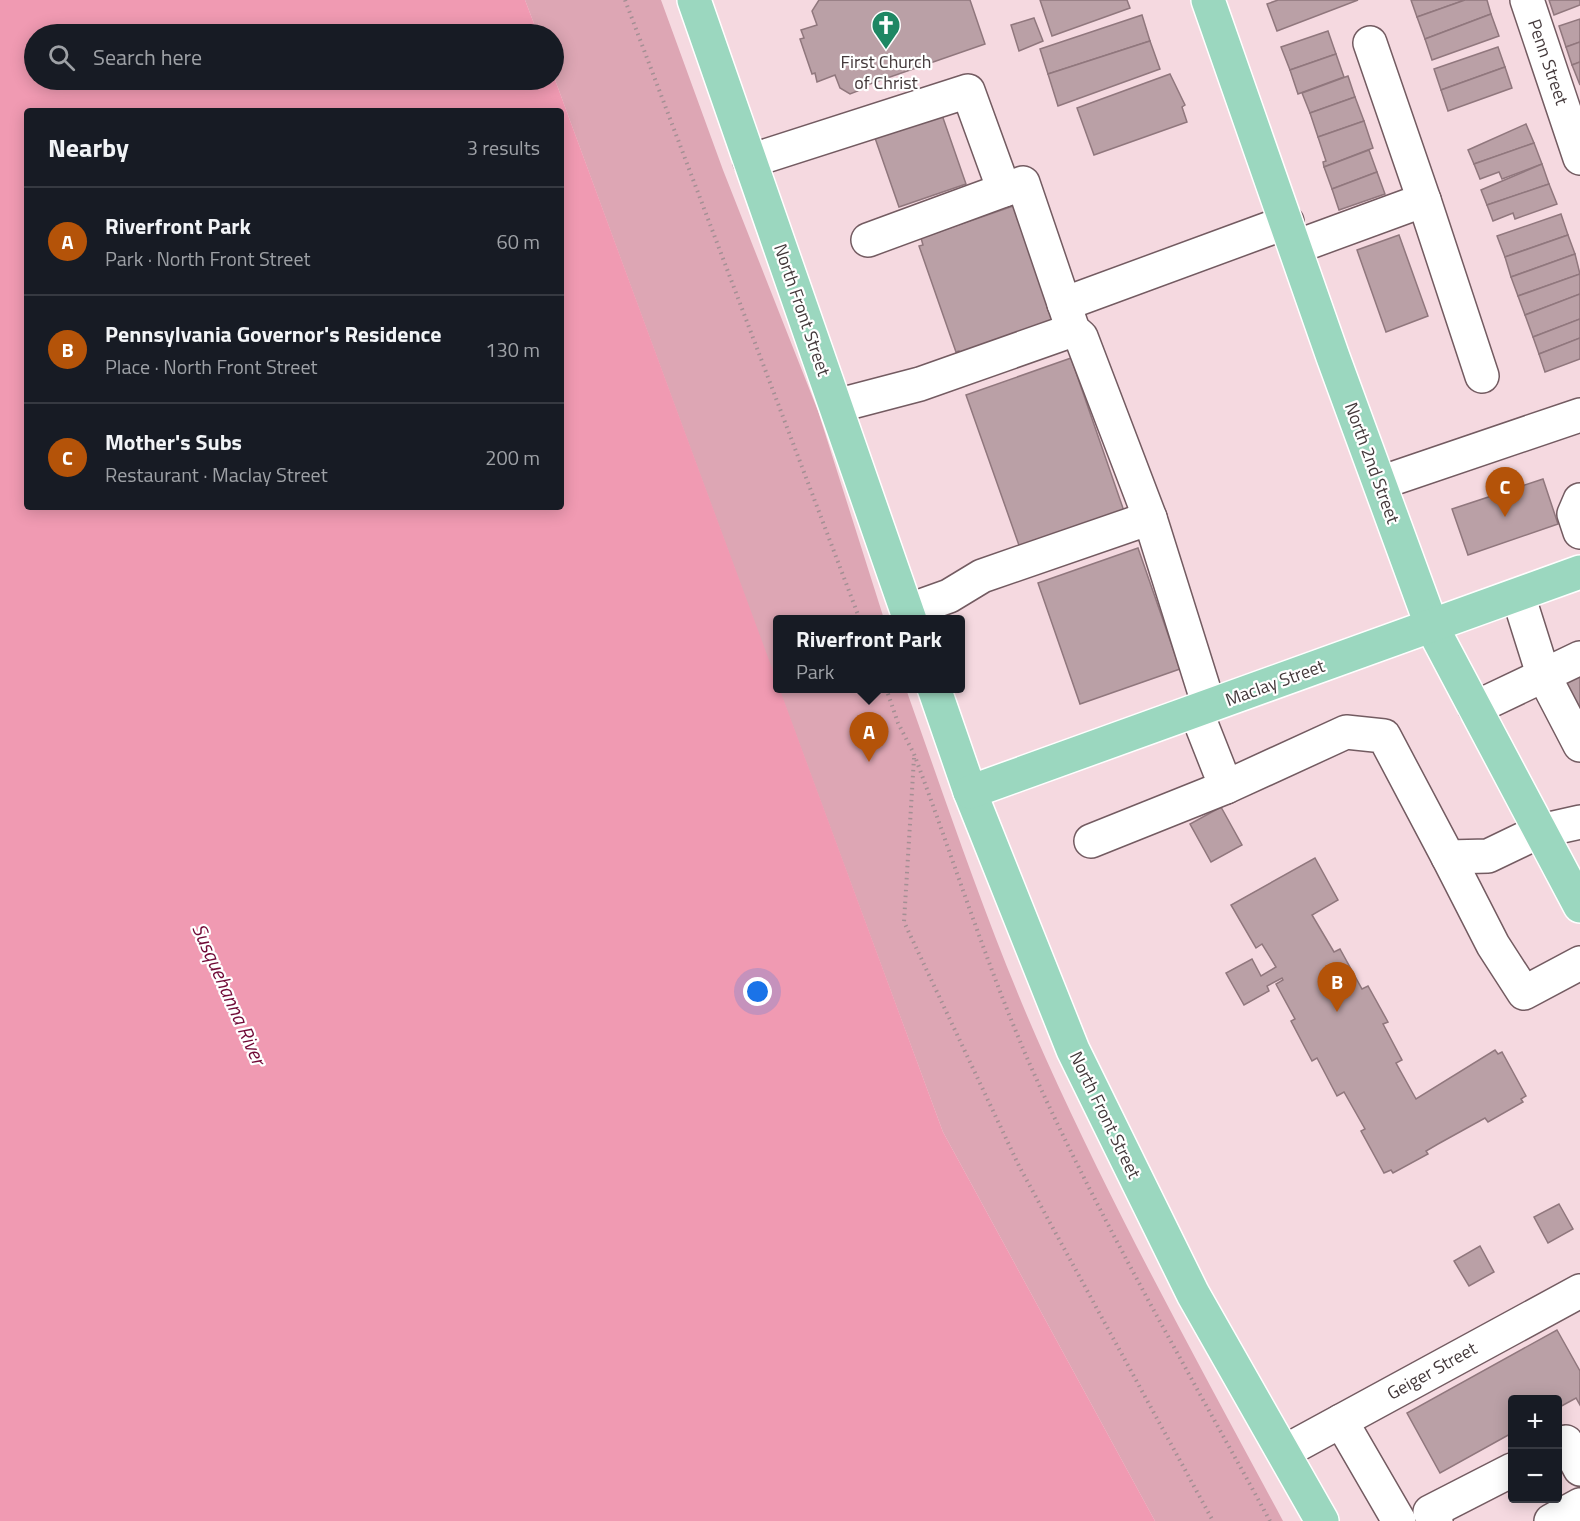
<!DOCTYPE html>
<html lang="en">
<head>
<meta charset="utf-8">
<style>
	body { margin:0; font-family:"Titillium Web",sans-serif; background:#20242c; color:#f1f3f6 }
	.controls { position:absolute; right:18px; bottom:18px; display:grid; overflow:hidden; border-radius:6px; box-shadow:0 3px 15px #0003 }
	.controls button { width:54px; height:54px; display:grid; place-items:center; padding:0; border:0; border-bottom:2px solid #363941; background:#171b24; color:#f1f3f6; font:30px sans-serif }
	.you { position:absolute; left:758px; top:992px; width:21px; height:21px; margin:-15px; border:4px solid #fff; border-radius:50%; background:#1a73e8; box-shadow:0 0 0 9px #1a73e833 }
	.badge { display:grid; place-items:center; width:39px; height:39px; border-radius:50%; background:#b45309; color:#fff; font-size:20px; font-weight:700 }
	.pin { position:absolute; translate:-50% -50px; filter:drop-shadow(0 2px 3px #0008) }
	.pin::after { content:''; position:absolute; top:32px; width:21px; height:18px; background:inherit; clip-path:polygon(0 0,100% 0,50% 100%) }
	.popup { position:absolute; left:773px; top:615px; width:192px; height:78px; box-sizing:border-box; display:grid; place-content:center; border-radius:6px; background:#171b24; filter:drop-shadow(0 2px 4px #0005); font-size:20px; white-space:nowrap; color:#9ea1a6 }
	.popup b { font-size:22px; color:#f1f3f6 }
	.popup::after { content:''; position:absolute; left:50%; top:100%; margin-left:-12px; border:12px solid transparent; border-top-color:#171b24 }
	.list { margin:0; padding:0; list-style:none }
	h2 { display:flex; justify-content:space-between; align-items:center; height:78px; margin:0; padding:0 24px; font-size:26px }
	h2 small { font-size:20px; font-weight:400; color:#9ea1a6 }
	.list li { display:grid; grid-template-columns:39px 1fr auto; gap:18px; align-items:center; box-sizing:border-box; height:108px; padding:0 24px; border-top:2px solid #363941 }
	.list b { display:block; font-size:22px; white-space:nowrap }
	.list p { margin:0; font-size:20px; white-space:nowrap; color:#9ea1a6 }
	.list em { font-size:20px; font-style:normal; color:#9ea1a6 }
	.icon { flex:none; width:33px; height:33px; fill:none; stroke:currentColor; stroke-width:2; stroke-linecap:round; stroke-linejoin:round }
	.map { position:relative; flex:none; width:1580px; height:1521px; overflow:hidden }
	.search { position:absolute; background:#171b24; box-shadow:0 3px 15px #0003; left:24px; top:24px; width:540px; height:66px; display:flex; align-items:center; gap:15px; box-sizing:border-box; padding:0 21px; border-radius:33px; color:#9ea1a6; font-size:22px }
	.panel { position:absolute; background:#171b24; box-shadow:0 3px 15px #0003; left:24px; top:108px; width:540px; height:402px; border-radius:6px }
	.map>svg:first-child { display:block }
</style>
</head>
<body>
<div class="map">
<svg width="1580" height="1521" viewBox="0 0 1580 1521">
	<rect width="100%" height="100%" fill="#f5d9e0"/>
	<!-- green -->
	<g fill="#dda6b4">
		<path d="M525 0H661L723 170 818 411 884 619 778 620 777 684 554 77V34H538Z"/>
		<path d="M779 689H906C950 813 992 939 1046 1059 1117 1217 1201 1368 1283 1521H1155L943 1132Z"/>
	</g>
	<!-- water -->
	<path fill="#f09ab2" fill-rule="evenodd" d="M0 0H525L538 34H34V80H554V77L943 1132 1155 1521H0ZM27 111H561V507H27Z"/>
	<!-- building -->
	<g fill="#baa0a6" stroke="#90777d" stroke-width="1.5">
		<path d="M819 0H970L985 44 870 84 867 82 863 89 850 94 840 88 835 75 817 82 815 73 812 74 800 39 804 38 801 30 817 25 812 11Z"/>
		<path d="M1040 0H1127L1130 8 1052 36Z"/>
		<path d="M1278 0H1358L1277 31 1267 4Z"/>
		<path d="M1411 0H1465L1417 17Z"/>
		<path d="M1465 0H1487L1491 14 1425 39 1417 17Z"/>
		<path d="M1549 0H1580V5L1554 15Z"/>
		<path d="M1491 14 1499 36 1432 60 1425 39Z"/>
		<path d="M1142 15 1150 41 1048 74 1040 49Z"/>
		<path d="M1034 18 1043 41 1019 51 1011 25Z"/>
		<path d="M1580 19V42L1566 47 1559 26Z"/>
		<path d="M1328 31 1336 54 1290 70 1281 47Z"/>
		<path d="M1150 41 1160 69 1058 106 1048 74Z"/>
		<path d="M1580 42V62L1572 65 1566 47Z"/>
		<path d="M1498 47 1505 67 1441 90 1434 69Z"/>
		<path d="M1336 54 1344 77 1298 94 1290 70Z"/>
		<path d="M1580 62V85L1572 65Z"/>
		<path d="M1505 67 1512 88 1448 111 1441 90Z"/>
		<path d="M1170 74 1185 105 1182 107 1187 122 1094 155 1077 108Z"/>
		<path d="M1348 76 1355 97 1310 113 1302 93Z"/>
		<path d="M1355 97 1364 121 1318 137 1310 113Z"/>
		<path d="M942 115 966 184 899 207 875 138Z"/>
		<path d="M1364 121 1373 148 1324 167 1323 162 1326 161 1318 137Z"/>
		<path d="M1526 124 1534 143 1474 164 1468 150Z"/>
		<path d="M1534 143 1542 164 1502 179 1499 172 1480 179 1474 164Z"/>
		<path d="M1369 150 1377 172 1332 189 1324 167Z"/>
		<path d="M1542 164 1549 184 1487 205 1481 190Z"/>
		<path d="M1377 172 1385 194 1339 210 1332 189Z"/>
		<path d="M1549 184 1557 204 1515 219 1513 213 1493 221 1487 205Z"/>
		<path d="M1016 205 1058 324 962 358 959 351 956 352 919 246 923 245 921 238Z"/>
		<path d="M1561 214 1568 235 1505 257 1497 236Z"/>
		<path d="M1399 235 1428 316 1386 332 1357 250Z"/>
		<path d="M1568 235 1575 254 1511 277 1505 257Z"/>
		<path d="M1575 254 1580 274 1518 296 1511 277Z"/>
		<path d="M1580 274V294L1525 315 1518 296Z"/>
		<path d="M1580 294V319L1533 337 1525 315Z"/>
		<path d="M1580 319V338L1539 354 1533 337Z"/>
		<path d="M1580 338V359L1545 372 1539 354Z"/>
		<path d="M1071 358 1125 514 1021 551 966 395Z"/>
		<path d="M1543 479 1558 524 1468 555 1452 509Z"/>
		<path d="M1138 548 1180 669 1080 704 1038 583Z"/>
		<path d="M1580 660V713L1559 675Z"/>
		<path d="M1221 807 1242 845 1211 862 1190 824Z"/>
		<path d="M1315 858 1338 900 1312 915 1334 952 1340 949 1362 989 1368 986 1388 1022 1383 1024 1402 1060 1396 1063 1416 1099 1495 1050 1498 1054 1502 1052 1526 1096 1521 1099 1523 1102 1488 1122 1485 1118 1438 1144 1426 1151 1428 1154 1393 1173 1391 1170 1384 1173 1361 1131 1365 1129 1344 1092 1337 1096 1317 1058 1312 1061 1291 1021 1295 1019 1276 984 1283 980 1282 978 1267 986 1269 991 1244 1005 1226 973 1252 959 1261 976 1276 967 1262 944 1256 948 1231 905Z"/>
		<path d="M1559 1204 1573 1229 1548 1243 1534 1217Z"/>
		<path d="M1480 1246 1494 1272 1469 1286 1454 1261Z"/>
		<path d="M1557 1330 1580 1371V1405L1576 1398 1558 1408V1400H1512V1433L1440 1473 1407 1413Z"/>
	</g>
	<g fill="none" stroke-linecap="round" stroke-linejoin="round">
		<!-- minor casing -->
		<g stroke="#735b61" stroke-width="36">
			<g id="minor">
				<path d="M1527 0 1580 158"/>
				<path d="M750 161 968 91 1004 190"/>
				<path d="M1424 200 1482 376"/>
				<path d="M868 240 1023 183 1073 330 1081 337 1150 518"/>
				<path d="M1296 247 1424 200 1370 43"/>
				<path d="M1064 304 1287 222"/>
				<path d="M836 406 920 384 1073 330"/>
				<path d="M1380 483 1580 415"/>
				<path d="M1580 500 1574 514 1580 532"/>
				<path d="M1518 595 1543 674 1580 745"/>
				<path d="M907 611 949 596 982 576 1150 518 1209 706"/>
				<path d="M1475 708 1580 658"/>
				<path d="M1226 787 1346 732 1384 736 1448 857 1488 856 1540 831 1580 822"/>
				<path d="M1091 841 1226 787 1196 711"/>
				<path d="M1448 857 1493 945 1524 993 1580 963"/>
				<path d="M1341 1421 1399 1521"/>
				<path d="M1558 1446 1566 1442 1580 1469"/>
				<path d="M1284 1452 1580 1291"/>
				<path d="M1436 1521 1430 1512 1512 1470"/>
				<path d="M1551 1521 1580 1505"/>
			</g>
		</g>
		<!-- major casing -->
		<g stroke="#fff" stroke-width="36">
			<g id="major">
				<path d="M694 0 910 620"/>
				<path d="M1208 0 1333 357 1432 627 1580 906"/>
				<path d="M934 688 970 792 1073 1050 1193 1294 1322 1521"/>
				<path d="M970 792 1580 572"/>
			</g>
		</g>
		<!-- path -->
		<g stroke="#a48f94" stroke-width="4" stroke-dasharray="1.5 4.5" stroke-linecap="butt">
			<path d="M625 0 860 620"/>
			<path d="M886 688 898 723 914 754C956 865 991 981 1041 1089 1109 1236 1192 1378 1270 1521"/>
			<path d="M914 758 904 922 1019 1166 1213 1521"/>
		</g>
		<!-- minor -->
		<use href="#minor" stroke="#fff" stroke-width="33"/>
		<!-- major -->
		<use href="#major" stroke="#9bd7bf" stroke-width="33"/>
	</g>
	<!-- icons -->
	<defs>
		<g id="church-pin" transform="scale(1.5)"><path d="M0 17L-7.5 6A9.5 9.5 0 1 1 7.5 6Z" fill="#1e8763" stroke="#fff"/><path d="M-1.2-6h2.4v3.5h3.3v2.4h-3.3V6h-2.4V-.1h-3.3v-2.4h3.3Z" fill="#fff"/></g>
	</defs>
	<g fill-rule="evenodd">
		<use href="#church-pin" x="886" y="25"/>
	</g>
	<g text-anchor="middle" stroke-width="4.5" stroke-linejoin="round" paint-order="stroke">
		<!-- poi labels -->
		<g font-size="18" fill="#43383a" stroke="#fff">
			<text x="886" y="68">First Church<tspan x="886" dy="21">of Christ</tspan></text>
		</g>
		<!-- street labels -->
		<g font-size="18" fill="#43383a" stroke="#fff">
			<text transform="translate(1548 62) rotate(71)" y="6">Penn Street</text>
			<text transform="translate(802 310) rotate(71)" y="6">North Front Street</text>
			<text transform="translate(1372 463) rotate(70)" y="6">North 2nd Street</text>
			<text transform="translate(1275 683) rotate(-20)" y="6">Maclay Street</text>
			<text transform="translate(1105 1115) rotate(64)" y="6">North Front Street</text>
			<text transform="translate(1432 1371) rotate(-29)" y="6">Geiger Street</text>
		</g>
		<!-- water labels -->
		<g font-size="20" font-style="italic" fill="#700936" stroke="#fff">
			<text transform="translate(229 994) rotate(66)" y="7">Susquehanna River</text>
		</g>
	</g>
</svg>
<div class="controls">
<button>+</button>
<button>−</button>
</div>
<div class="you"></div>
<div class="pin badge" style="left:869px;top:762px">A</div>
<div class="popup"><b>Riverfront Park</b>Park</div>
<div class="pin badge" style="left:1337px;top:1012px">B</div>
<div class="pin badge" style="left:1505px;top:517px">C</div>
<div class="search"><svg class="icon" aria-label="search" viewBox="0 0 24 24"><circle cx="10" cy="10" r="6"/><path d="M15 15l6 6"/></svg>Search here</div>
<section class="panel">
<h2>Nearby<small>3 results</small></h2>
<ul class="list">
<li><span class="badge">A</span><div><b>Riverfront Park</b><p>Park · North Front Street</p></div><em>60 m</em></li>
<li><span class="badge">B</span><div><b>Pennsylvania Governor's Residence</b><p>Place · North Front Street</p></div><em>130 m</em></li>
<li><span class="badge">C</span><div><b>Mother's Subs</b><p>Restaurant · Maclay Street</p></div><em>200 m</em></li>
</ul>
</section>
</div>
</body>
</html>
